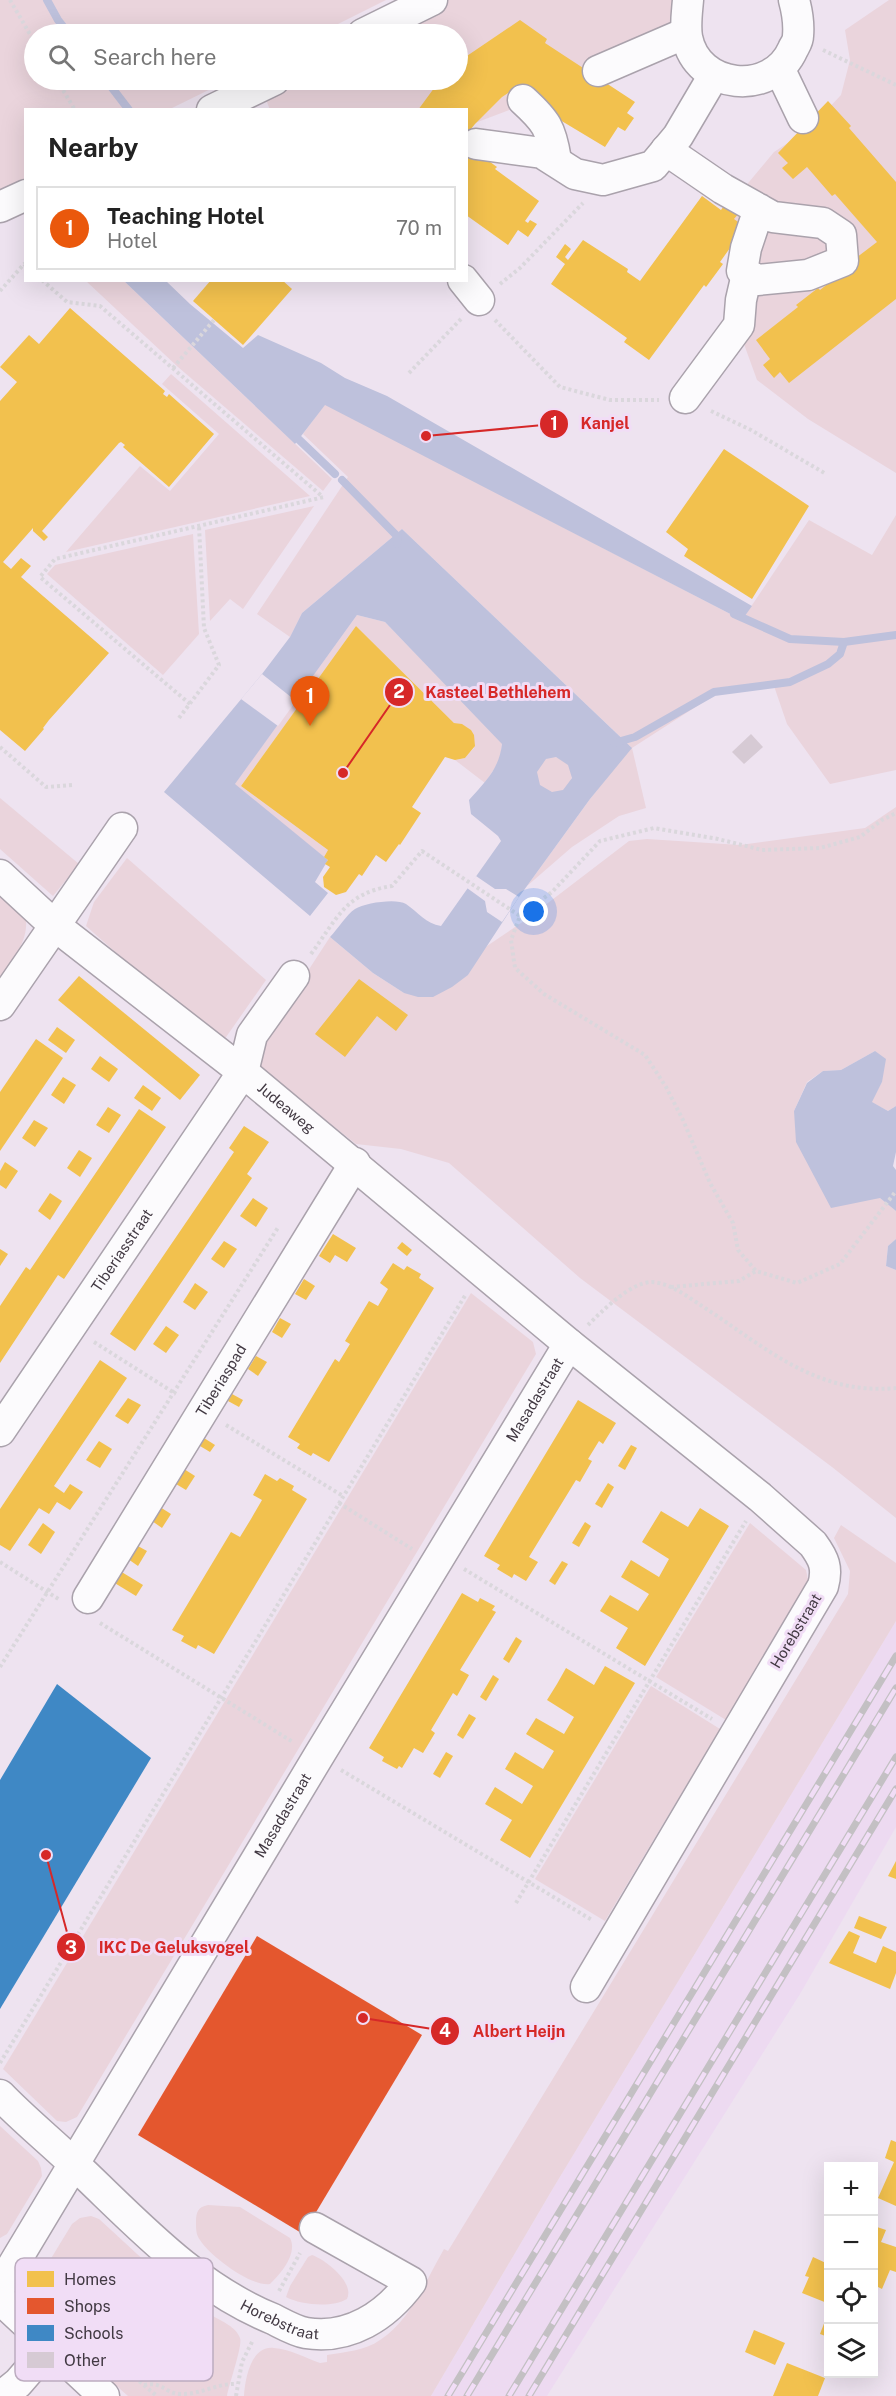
<!DOCTYPE html>
<html lang="en">
<head>
<meta charset="utf-8">
<style>
	body { margin:0; font-family:"Public Sans",sans-serif; background:#f6f6f6; color:#222 }
	.controls { position:absolute; right:18px; bottom:18px; display:grid; overflow:hidden; border-radius:0px; box-shadow:0 6px 24px #0002 }
	.controls button { width:54px; height:54px; display:grid; place-items:center; padding:0; border:0; border-bottom:2px solid #e0e0e0; background:#fff; color:#222; font:30px sans-serif }
	.you { position:absolute; left:534px; top:912px; width:21px; height:21px; margin:-15px; border:4px solid #fff; border-radius:50%; background:#1a73e8; box-shadow:0 0 0 9px #1a73e833 }
	.badge { display:grid; place-items:center; width:39px; height:39px; border-radius:50%; background:#ea580c; color:#fff; font-size:20px; font-weight:700 }
	.pin { position:absolute; translate:-50% -50px; filter:drop-shadow(0 2px 3px #0008) }
	.pin::after { content:''; position:absolute; top:32px; width:21px; height:18px; background:inherit; clip-path:polygon(0 0,100% 0,50% 100%) }
	.list { margin:0; padding:0; list-style:none }
	h2 { display:flex; justify-content:space-between; align-items:center; height:78px; margin:0; padding:0 24px; font-size:26px }
	h2 small { font-size:20px; font-weight:400; color:#767676 }
	.list li { display:grid; grid-template-columns:39px 1fr auto; gap:18px; align-items:center; box-sizing:border-box; height:84px; margin:0 12px 12px; padding:0 12px; border:2px solid #e0e0e0; border-radius:0px }
	.list b { display:block; font-size:22px; white-space:nowrap }
	.list p { margin:0; font-size:20px; white-space:nowrap; color:#767676 }
	.list em { font-size:20px; font-style:normal; color:#767676 }
	.icon { flex:none; width:33px; height:33px; fill:none; stroke:currentColor; stroke-width:2; stroke-linecap:round; stroke-linejoin:round }
	.map { position:relative; flex:none; width:896px; height:2396px; overflow:hidden }
	.search { position:absolute; background:#fff; box-shadow:0 6px 24px #0002; left:24px; top:24px; width:444px; height:66px; display:flex; align-items:center; gap:15px; box-sizing:border-box; padding:0 21px; border-radius:33px; color:#767676; font-size:22px }
	.panel { position:absolute; background:#fff; box-shadow:0 6px 24px #0002; left:24px; top:108px; width:444px; height:174px; border-radius:0px }
	.map>svg:first-child { display:block }
</style>
</head>
<body>
<div class="map">
<svg width="896" height="2396" viewBox="0 0 896 2396">
	<rect width="100%" height="100%" fill="#eee3f0"/>
	<!-- built -->
	<path fill="#eddaf1" d="M896 1621V1827L800 1994 547 2396H431L552 2190Z"/>
	<!-- green -->
	<g fill="#ead4dc">
		<path d="M0 0H386L318 34H34V80H229L170 109 26 110 25 179 0 192Z"/>
		<path d="M440 0H673L671 9 673 27 588 80 467 126 466 110H270L267 102 269 92 292 80H458V34H376Z"/>
		<path d="M889 0H896V473L808 419 757 380 736 322 728 238 744 188 774 152 809 129 841 95 850 60 845 30Z"/>
		<path d="M86 281H124L332 479 323 491 178 367Z"/>
		<path d="M171 374 310 496 66 552 140 466 170 491 219 434 162 384Z"/>
		<path d="M325 404 742 620 809 520 872 555 896 515V770L830 784 787 724 774 686 758 688 728 686 632 748 646 808 619 816 572 847 527 886 590 799 631 747 402 529 302 613 290 637 257 614 348 477 303 434Z"/>
		<path d="M314 506 243 609 230 599 210 621 205 530Z"/>
		<path d="M193 534 199 634 163 675 47 574 55 565Z"/>
		<path d="M357 615 385 622 502 743 500 760 485 783 455 760 465 758 474 748C476 733 469 725 454 723L356 626 241 786 328 850 324 857 234 785Z"/>
		<circle cx="554" cy="775" r="18"/>
		<path d="M0 798 79 864 53 896 0 849Z"/>
		<path d="M896 807V1106L888 1111 871 1102 882 1082 875 1051 841 1070 823 1071 807 1082 794 1111 880 1198 896 1211V1239L888 1246 886 1266 896 1270V1518L832 1467 580 1278 449 1163 401 1149 356 1144 253 1063 261 1043 330 937 373 973 404 993 468 975 484 948 527 919 629 841 647 839 740 845 865 828Z"/>
		<path d="M127 858 266 980 224 1040 131 966 86 926 94 902Z"/>
		<path d="M0 897 26 920C28 943 12 959 0 978Z"/>
		<path d="M471 1293 533 1342 536 1354 77 2117 66 2122 57 2121 3 2069Z"/>
		<path d="M750 1523 806 1570 808 1580 726 1720 656 1677Z"/>
		<path d="M841 1525 896 1563V1621L552 2190 431 2396H244C245 2379 251 2345 274 2348 289 2349 306 2358 320 2363L327 2362V2355C344 2352 365 2351 380 2340 411 2320 426 2280 444 2249L448 2251 848 1594 850 1571 834 1538Z"/>
		<path d="M651 1686 720 1729 605 1921 535 1879Z"/>
		<path d="M0 2126 38 2161 41 2168 42 2176 7 2234 0 2238Z"/>
		<path d="M208 2205 240 2207 290 2238C298 2253 281 2274 270 2284 251 2287 210 2256 200 2240 196 2235 196 2229 196 2222 196 2212 198 2207 208 2205Z"/>
		<path d="M91 2216 99 2219C133 2250 167 2283 204 2311 214 2318 236 2325 240 2338 243 2345 229 2384 227 2396H128L37 2316 40 2309 44 2270 72 2224 80 2218Z"/>
		<path d="M312 2255C326 2260 355 2283 347 2299 332 2308 301 2305 286 2297L290 2286 308 2257Z"/>
	</g>
	<!-- water -->
	<g fill="#bec1dc" fill-rule="evenodd">
		<path d="M124 281H166L190 304 243 348 258 335 321 363 345 378 387 396 752 606 742 620 325 405 295 444Z"/>
		<path d="M402 529 632 748 590 799 519 897 468 975 452 987 433 997H418L404 993 373 973 330 937C338 929 346 915 355 909 365 903 396 898 406 904 418 912 426 924 441 926L501 841 498 836 471 814 469 800C486 781 499 769 502 744L385 622 357 615 235 784 328 860 315 882 328 893 310 916 164 792 262 674 290 637 302 613ZM556 757 568 765 572 778 563 790 552 792 540 785 537 772 546 759Z"/>
		<path d="M875 1051 886 1059 882 1082 872 1102 888 1111 896 1106V1152L893 1166 896 1170V1211L880 1198 831 1208 796 1142 794 1111 807 1083 823 1071 841 1070Z"/>
		<path d="M896 1239V1270L886 1266 888 1246Z"/>
	</g>
	<!-- pier -->
	<g fill="#eee3f0">
		<path d="M262 674 296 701 278 726 241 699Z"/>
		<path d="M476 876 495 889H506L519 897 502 922 487 912 485 901 467 888Z"/>
	</g>
	<!-- homes -->
	<g fill="#f2c14e">
		<path d="M520 20 547 39 545 43 635 102 627 113 634 118 625 131 618 127 605 147 545 111 516 88 502 97 475 124 466 135V110H418L440 80H458V62Z"/>
		<path d="M828 101 851 126 849 128 896 182V299L789 383 780 372 774 378 763 365 770 359 756 340 798 307 796 305 818 288 820 290 854 263 852 261 877 242 835 194 832 196 807 167 793 179 782 168 788 163 778 153Z"/>
		<path d="M466 148 475 151 497 167 495 169 539 201 525 221 528 223 530 220 537 224 528 237 518 230 508 245 466 215Z"/>
		<path d="M702 196 721 210 726 203 739 213 734 219 745 227 720 262 723 264 706 287 704 285 649 360 624 342 627 338 551 284 565 264 556 257 565 244 571 249 565 257 568 260 583 240 628 269 627 272 640 281Z"/>
		<path d="M211 280H282L292 289 243 345 193 301Z"/>
		<path d="M70 308 165 391 163 394 167 397 169 394 214 434 169 487 123 447 125 445 121 442 119 443 42 531 48 537 44 541 33 531V528L3 562 11 569 21 558 31 566 21 577 109 653 49 720 43 728 44 729 25 751 0 730V401L17 382 0 367 29 335 39 344Z"/>
		<path d="M724 449 809 506 752 599 684 556 688 549 666 532Z"/>
		<path d="M356 626 454 723 462 724 471 730 474 735 475 746 465 758 455 760 445 757 412 807 421 813 400 845 399 844 386 862 376 855 362 876 359 874 346 892 336 895 324 887 323 877 330 867 325 864 328 860 324 857 328 850 241 786Z"/>
		<path d="M79 976 200 1075 180 1100 58 1000Z"/>
		<path d="M359 979 408 1015 396 1031 377 1016 345 1057 315 1034Z"/>
		<path d="M57 1027 75 1040 66 1053 48 1040Z"/>
		<path d="M36 1039 63 1058 0 1151V1092Z"/>
		<path d="M100 1056 118 1069 109 1082 91 1069Z"/>
		<path d="M63 1077 76 1085 64 1104 51 1095Z"/>
		<path d="M143 1085 161 1098 152 1111 134 1098Z"/>
		<path d="M108 1107 121 1115 109 1133 96 1125Z"/>
		<path d="M139 1109 166 1127 64 1279 58 1275 0 1363V1306L26 1267 30 1270Z"/>
		<path d="M34 1120 48 1128 35 1147 22 1138Z"/>
		<path d="M244 1126 269 1142 247 1174 252 1178 135 1351 110 1334 234 1152 229 1148Z"/>
		<path d="M79 1150 92 1158 80 1177 67 1168Z"/>
		<path d="M5 1162 18 1171 6 1189 0 1185V1171Z"/>
		<path d="M50 1193 62 1201 50 1220 38 1211Z"/>
		<path d="M253 1198 268 1208 256 1227 240 1216Z"/>
		<path d="M333 1234 356 1248 347 1262 335 1255 330 1263 319 1256Z"/>
		<path d="M224 1241 237 1249 224 1268 211 1259Z"/>
		<path d="M402 1242 412 1250 407 1256 397 1248Z"/>
		<path d="M0 1249 8 1254 0 1266Z"/>
		<path d="M393 1263 404 1270 407 1266 421 1274 419 1278 434 1288 329 1462 313 1453 311 1456 297 1448 300 1444 288 1437 335 1359 339 1362 350 1344 345 1341 369 1301 378 1306 388 1289 380 1283Z"/>
		<path d="M304 1279 315 1286 306 1300 295 1294Z"/>
		<path d="M195 1283 208 1292 195 1310 183 1302Z"/>
		<path d="M280 1318 291 1324 282 1338 272 1332Z"/>
		<path d="M166 1326 179 1335 166 1353 153 1344Z"/>
		<path d="M256 1356 267 1362 258 1376 248 1369Z"/>
		<path d="M100 1360 127 1378 54 1486 64 1493 70 1484 83 1492 70 1510 57 1502 49 1514 39 1508 10 1551 0 1545V1509Z"/>
		<path d="M232 1394 243 1400 239 1407 228 1401Z"/>
		<path d="M128 1398 141 1405 128 1424 115 1416Z"/>
		<path d="M578 1400 616 1423 603 1444 599 1441 588 1459 592 1461 580 1482 576 1480 529 1557 538 1562 526 1581 514 1574 512 1578 497 1569 500 1565 484 1556Z"/>
		<path d="M204 1438 215 1445 210 1452 200 1446Z"/>
		<path d="M99 1441 112 1449 100 1468 86 1460Z"/>
		<path d="M631 1445 637 1448 625 1470 618 1466Z"/>
		<path d="M184 1469 195 1476 186 1490 176 1484Z"/>
		<path d="M265 1474 277 1481 280 1478 294 1486 292 1490 307 1499 214 1654 198 1645 196 1649 181 1641 184 1636 172 1630 231 1532 240 1537 251 1519 262 1500 253 1495Z"/>
		<path d="M608 1483 614 1487 602 1508 595 1504Z"/>
		<path d="M160 1507 171 1514 162 1528 152 1521Z"/>
		<path d="M700 1508 729 1526 645 1666 616 1648 628 1628 600 1611 610 1595 638 1611 649 1594 621 1577 631 1560 659 1577 669 1559 642 1542 661 1511 688 1527Z"/>
		<path d="M585 1522 591 1526 579 1547 572 1543Z"/>
		<path d="M43 1523 55 1532 41 1554 28 1545Z"/>
		<path d="M136 1545 147 1551 138 1566 128 1559Z"/>
		<path d="M562 1561 568 1564 555 1585 549 1581Z"/>
		<path d="M120 1571 143 1585 136 1596 113 1582Z"/>
		<path d="M462 1593 478 1602 480 1598 495 1606 492 1610 496 1612 460 1670 469 1675 457 1696 453 1693 431 1730 435 1733 423 1753 414 1748 402 1768 399 1766 397 1769 382 1761 384 1757 369 1748Z"/>
		<path d="M516 1637 522 1641 509 1663 503 1659Z"/>
		<path d="M605 1666 635 1683 530 1858 500 1840 512 1820 485 1804 495 1787 522 1804 533 1786 505 1769 515 1752 543 1769 554 1751 526 1734 536 1718 564 1734 574 1717 547 1700 557 1684 566 1668 594 1685Z"/>
		<path d="M493 1675 499 1679 486 1701 480 1697Z"/>
		<path d="M469 1714 476 1718 463 1739 457 1735Z"/>
		<path d="M446 1752 453 1756 440 1778 433 1774Z"/>
		<path d="M896 1861V1879L888 1876Z"/>
		<path d="M859 1916 887 1927 881 1939 854 1928Z"/>
		<path d="M849 1931 860 1936 853 1953 876 1963 883 1946 896 1952V1973L890 1989 829 1963Z"/>
		<path d="M891 2140 896 2142V2206L878 2198 894 2162 885 2158Z"/>
		<path d="M874 2226 886 2230 881 2242 896 2247V2272L890 2270 882 2289 874 2285Z"/>
		<path d="M813 2257 828 2264 827 2303 802 2293 809 2277 805 2276Z"/>
		<path d="M828 2313V2337L820 2334Z"/>
		<path d="M754 2330 785 2343 775 2365 745 2352Z"/>
		<path d="M787 2363 825 2378 818 2396H773Z"/>
	</g>
	<!-- shops -->
	<path fill="#e4572e" d="M257 1936 422 2035 303 2234 138 2135Z"/>
	<!-- schools -->
	<path fill="#3f88c5" d="M57 1684 151 1758 0 2009V1780Z"/>
	<g fill="none" stroke-linecap="round" stroke-linejoin="round">
		<!-- stream -->
		<g stroke="#bec1dc" stroke-width="8">
			<path d="M47 0 58 20 69 34"/>
			<path d="M106 80 129 110"/>
			<path d="M292 433 335 474"/>
			<path d="M342 480 398 537 397 544"/>
			<path d="M734 614 790 639 844 642 896 635"/>
			<path d="M614 743 635 737 714 692 790 682 828 664 840 654 844 642"/>
		</g>
	</g>
	<!-- building -->
	<path fill="#d6cad4" d="M751 734 763 747 744 764 732 752Z"/>
	<g fill="none" stroke-linecap="round" stroke-linejoin="round">
		<!-- minor casing -->
		<g stroke="#aaa2ac" stroke-width="33">
			<g id="minor">
				<path d="M688 0C687 12 685 25 687 37 697 90 772 97 793 49 795 45 798 41 798 36 799 25 797 11 794 0"/>
				<path d="M363 34 432 0"/>
				<path d="M780 70 803 118"/>
				<path d="M598 71 686 33"/>
				<path d="M523 100C546 121 551 128 556 160"/>
				<path d="M212 110 274 80"/>
				<path d="M476 144 542 153 575 174 603 180 653 166 678 136 714 75"/>
				<path d="M666 150 723 189 773 217 823 223 841 235 843 261 808 275 757 280 742 271 746 248 759 209"/>
				<path d="M0 207 26 195"/>
				<path d="M463 280 479 300"/>
				<path d="M685 398 739 325 741 300 747 274"/>
				<path id="s1" d="M0 875 54 925 243 1072 569 1344 760 1497 813 1544C824 1559 828 1568 823 1586L586 1987"/>
				<path d="M0 1005 122 828"/>
				<path id="s2" d="M0 1431 243 1072 252 1035 294 976"/>
				<path id="s3" d="M88 1598 355 1163"/>
				<path id="s4" d="M0 2095C23 2119 49 2140 73 2163 135 2221 192 2286 273 2319 283 2324 295 2331 306 2333 349 2340 386 2316 411 2282L315 2228"/>
				<path id="s5" d="M0 2287 318 1757 569 1344"/>
				<path d="M0 2299 104 2396"/>
				<path d="M2 2396 18 2383 50 2346"/>
			</g>
		</g>
		<!-- path -->
		<g stroke="#dad7dc" stroke-width="4" stroke-dasharray="3 3" stroke-linecap="butt">
			<path d="M10 0 34 41"/>
			<path d="M823 50 896 85"/>
			<path d="M57 80 75 110"/>
			<path d="M42 280 67 302 100 306 323 497"/>
			<path d="M500 284 520 268 583 203"/>
			<path d="M0 291 24 264 26 266"/>
			<path d="M495 320 560 387 610 400H659"/>
			<path d="M173 368 214 320"/>
			<path d="M409 373 461 319"/>
			<path d="M711 411 751 430 826 474"/>
			<path d="M190 704 40 577 55 559 324 497"/>
			<path d="M179 718 219 665 204 628 199 526"/>
			<path d="M0 747 46 787 73 785"/>
			<path d="M520 916 552 892 600 841 654 828 718 839 762 850 820 848 860 837 882 820 896 813"/>
			<path d="M311 954C337 919 345 893 392 886L422 851 520 916 511 940 515 968 544 994 645 1055 666 1087 683 1120 710 1183 733 1223 738 1250 756 1271 797 1283 840 1264 896 1191"/>
			<path d="M671 1287 739 1281 756 1271"/>
			<path d="M588 1325C603 1310 631 1282 652 1282 670 1283 688 1297 702 1306 764 1346 816 1396 896 1388"/>
			<path d="M94 1342 176 1394"/>
			<path d="M226 1425 343 1496"/>
			<path d="M339 1503 412 1549"/>
			<path d="M0 1562 60 1600"/>
			<path d="M464 1569 712 1719"/>
			<path d="M100 1623 293 1742"/>
			<path d="M0 1667 279 1226"/>
			<path d="M341 1770 592 1920"/>
			<path d="M516 1903 746 1521"/>
			<path d="M0 2063 466 1294"/>
			<path d="M38 2280 39 2291 44 2297"/>
			<path d="M279 2291 300 2253"/>
			<path d="M93 2343 157 2396"/>
			<path d="M144 2385C162 2381 165 2393 180 2394 200 2395 217 2383 237 2384"/>
			<path d="M236 2396 242 2362 253 2340"/>
		</g>
		<!-- minor -->
		<use href="#minor" stroke="#fcfbfd" stroke-width="30"/>
		<!-- rail casing -->
		<g stroke="#c3c0c3" stroke-width="7">
			<g id="rail">
				<path d="M448 2396 896 1656"/>
				<path d="M467 2396 896 1688"/>
				<path d="M509 2396 896 1757"/>
				<path d="M529 2396 896 1789"/>
			</g>
		</g>
		<!-- rail -->
		<use href="#rail" stroke="#f1ddf6" stroke-width="4.5" stroke-dasharray="14" stroke-linecap="butt"/>
	</g>
	<g text-anchor="middle" stroke-width="6" stroke-linejoin="round" paint-order="stroke">
		<!-- street labels -->
		<g font-size="15" fill="#423943" stroke="#f1ddf6">
			<text dy="5" stroke="none"><textPath href="#s1" startOffset="369">Judeaweg</textPath></text>
			<text dy="5" stroke="none"><textPath href="#s2" startOffset="218">Tiberiasstraat</textPath></text>
			<text dy="5" stroke="none"><textPath href="#s3" startOffset="255">Tiberiaspad</textPath></text>
			<text dy="5" stroke="none"><textPath href="#s5" startOffset="1036">Masadastraat</textPath></text>
			<text transform="translate(796 1631) rotate(-59)" y="5">Horebstraat</text>
			<text dy="5" stroke="none"><textPath href="#s5" startOffset="550">Masadastraat</textPath></text>
			<text dy="5" stroke="none"><textPath href="#s4" startOffset="362">Horebstraat</textPath></text>
		</g>
	</g>
	<!-- legend -->
	<rect x="15" y="2258" width="198" height="123" rx="9" fill="#f1ddf6" stroke="#bcacc0" stroke-width="1.5"/>
	<rect x="27" y="2271" width="27" height="16" fill="#f2c14e"/>
	<rect x="27" y="2298" width="27" height="16" fill="#e4572e"/>
	<rect x="27" y="2325" width="27" height="16" fill="#3f88c5"/>
	<rect x="27" y="2352" width="27" height="16" fill="#d6cad4"/>
	<g font-size="16" fill="#423943">
		<text x="64" y="2285">Homes</text>
		<text x="64" y="2312">Shops</text>
		<text x="64" y="2339">Schools</text>
		<text x="64" y="2366">Other</text>
	</g>
	<!-- callouts -->
	<path fill="none" stroke="#d62828" stroke-width="2" d="M426 436L554 424M343 773L399 692M46 1855L71 1947M363 2018L445 2031"/>
	<g fill="#d62828" stroke="#f1ddf6" stroke-width="2">
		<circle cx="426" cy="436" r="6"/>
		<circle cx="343" cy="773" r="6"/>
		<circle cx="46" cy="1855" r="6"/>
		<circle cx="363" cy="2018" r="6"/>
		<circle cx="554" cy="424" r="15"/>
		<circle cx="399" cy="692" r="15"/>
		<circle cx="71" cy="1947" r="15"/>
		<circle cx="445" cy="2031" r="15"/>
	</g>
	<g font-size="18" text-anchor="middle" font-weight="bold" fill="#fff">
		<text x="554" y="430">1</text>
		<text x="399" y="698">2</text>
		<text x="71" y="1954">3</text>
		<text x="445" y="2037">4</text>
	</g>
	<g font-size="16" text-anchor="middle" font-weight="bold" fill="#d62828" stroke="#f1ddf6" stroke-width="6" stroke-linejoin="round" paint-order="stroke">
		<text x="605" y="429">Kanjel</text>
		<text x="498" y="698">Kasteel Bethlehem</text>
		<text x="174" y="1953">IKC De Geluksvogel</text>
		<text x="519" y="2037">Albert Heijn</text>
	</g>
</svg>
<div class="controls">
<button>+</button>
<button>−</button>
<button><svg class="icon" aria-label="locate" viewBox="0 0 24 24"><circle cx="12" cy="12" r="6"/><path d="M12 2v4M12 18v4M2 12h4M18 12h4"/></svg></button>
<button><svg class="icon" aria-label="layers" viewBox="0 0 24 24"><path d="M12 4l9 5-9 5-9-5zM3 14l9 5 9-5"/></svg></button>
</div>
<div class="you"></div>
<div class="pin badge" style="left:310px;top:726px">1</div>
<div class="search"><svg class="icon" aria-label="search" viewBox="0 0 24 24"><circle cx="10" cy="10" r="6"/><path d="M15 15l6 6"/></svg>Search here</div>
<section class="panel">
<h2>Nearby<small></small></h2>
<ul class="list">
<li><span class="badge">1</span><div><b>Teaching Hotel</b><p>Hotel</p></div><em>70 m</em></li>
</ul>
</section>
</div>
</body>
</html>
